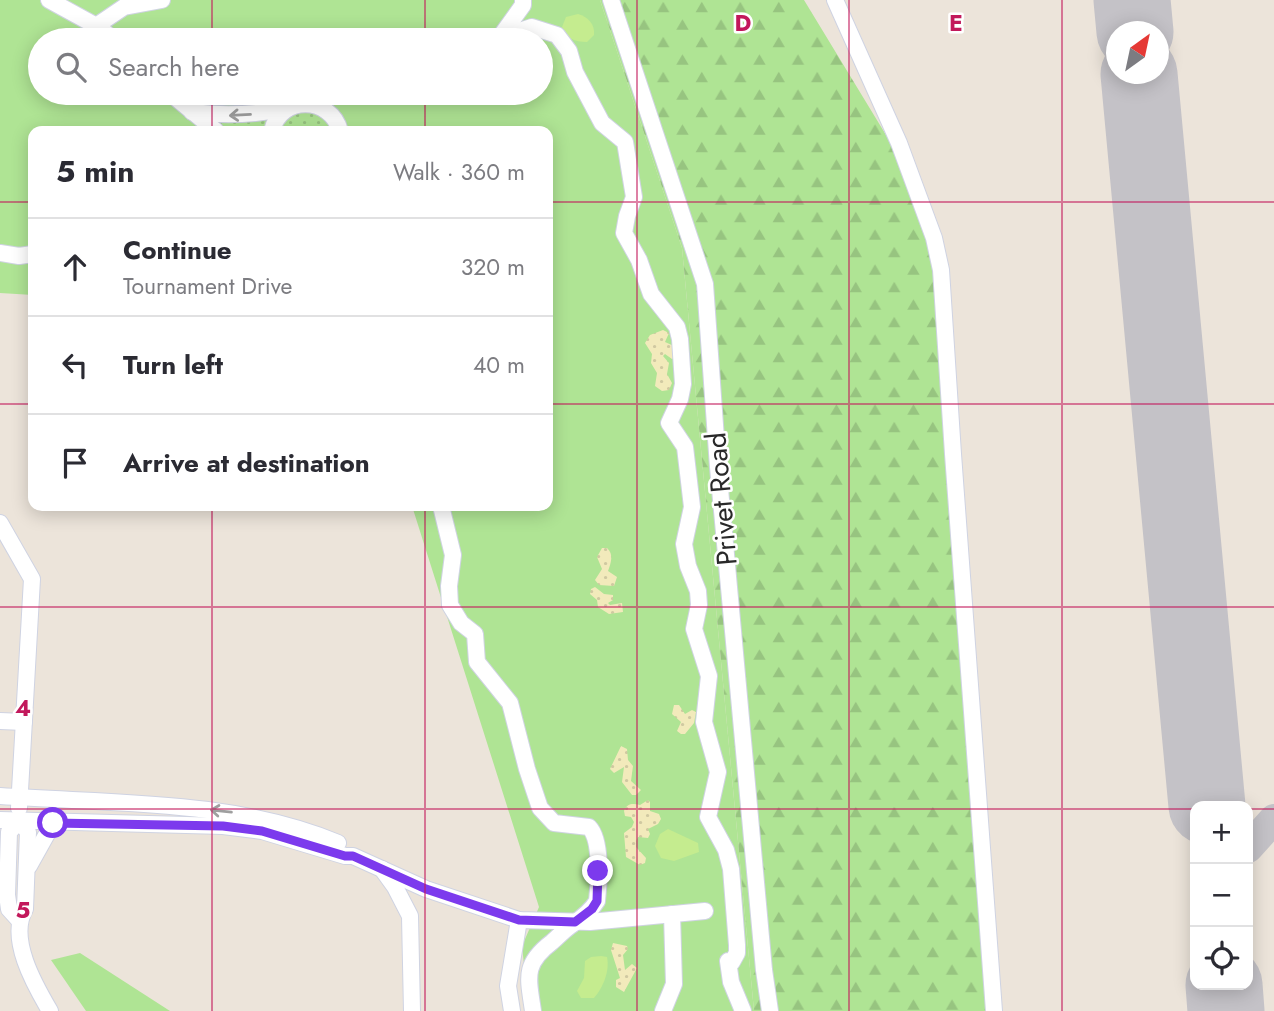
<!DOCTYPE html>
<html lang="en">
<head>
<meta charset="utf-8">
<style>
	body { margin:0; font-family:Jost,sans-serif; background:#f7f7f7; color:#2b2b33 }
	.controls { position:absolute; right:21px; bottom:21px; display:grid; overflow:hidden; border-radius:14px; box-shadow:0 4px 18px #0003 }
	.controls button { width:63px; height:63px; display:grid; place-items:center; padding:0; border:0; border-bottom:2px solid #e1e1e2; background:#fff; color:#2b2b33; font:35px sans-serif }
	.compass { position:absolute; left:1106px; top:21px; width:63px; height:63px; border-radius:50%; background:#fff; box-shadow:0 4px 18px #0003; rotate:33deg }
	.stop { position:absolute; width:21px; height:21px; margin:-16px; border:5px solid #7c3aed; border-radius:50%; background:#fff }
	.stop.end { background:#7c3aed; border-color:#fff; box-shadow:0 2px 7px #0008 }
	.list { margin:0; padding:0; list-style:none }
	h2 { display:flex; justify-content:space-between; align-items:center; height:91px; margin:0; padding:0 28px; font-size:30px }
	h2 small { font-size:23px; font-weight:400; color:#7c7c81 }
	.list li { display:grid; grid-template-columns:46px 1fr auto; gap:21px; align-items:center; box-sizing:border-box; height:98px; padding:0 28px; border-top:2px solid #e1e1e2 }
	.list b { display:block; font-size:26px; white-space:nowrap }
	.list p { margin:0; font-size:23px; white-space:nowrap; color:#7c7c81 }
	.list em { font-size:23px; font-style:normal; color:#7c7c81 }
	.icon { flex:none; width:38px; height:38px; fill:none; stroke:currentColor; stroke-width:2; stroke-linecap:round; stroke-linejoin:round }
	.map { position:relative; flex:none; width:1274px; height:1011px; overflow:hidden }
	.search { position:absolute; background:#fff; box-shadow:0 4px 18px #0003; left:28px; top:28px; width:525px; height:77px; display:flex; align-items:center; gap:18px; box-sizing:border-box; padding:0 24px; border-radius:38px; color:#7c7c81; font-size:26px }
	.panel { position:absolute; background:#fff; box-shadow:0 4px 18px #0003; left:28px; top:126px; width:525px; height:385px; border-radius:14px }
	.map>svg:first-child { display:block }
</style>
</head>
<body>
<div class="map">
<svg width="1274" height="1011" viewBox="0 0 1274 1011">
	<defs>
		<pattern id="forest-firs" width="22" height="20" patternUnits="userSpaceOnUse" patternTransform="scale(1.75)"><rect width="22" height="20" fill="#afe494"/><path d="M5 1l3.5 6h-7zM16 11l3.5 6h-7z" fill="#97c480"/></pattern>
		<pattern id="sand-dots" width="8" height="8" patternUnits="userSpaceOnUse" patternTransform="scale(1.75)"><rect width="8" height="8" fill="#f2eabb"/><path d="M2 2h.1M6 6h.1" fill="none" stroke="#d0c9a1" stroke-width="1.8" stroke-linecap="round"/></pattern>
		<pattern id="park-dots" width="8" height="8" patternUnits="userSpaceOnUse" patternTransform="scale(1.75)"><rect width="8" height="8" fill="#afe494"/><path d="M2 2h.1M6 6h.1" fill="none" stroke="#97c480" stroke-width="1.8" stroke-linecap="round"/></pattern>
	</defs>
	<rect width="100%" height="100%" fill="#ece4da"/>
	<!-- grass -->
	<g fill="#afe494" fill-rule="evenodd">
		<path d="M0 0H600L682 248 754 1011H529L522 946 539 907 412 506H548V131H33V295L0 293ZM40 40H541V93H40Z"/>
		<path d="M80 953 170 1011H86L51 960Z"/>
	</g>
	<!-- forest -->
	<path fill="url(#forest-firs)" d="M600 0H804L934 214 997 1011H754L682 248Z"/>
	<!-- sand -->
	<g fill="url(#sand-dots)">
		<path d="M663 330 669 333 665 342 674 346V358L672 359 665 354 663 356 669 363 667 374 672 383 669 390 662 391 655 386 657 373 651 363 652 354 645 343 650 335Z"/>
		<path d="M602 548H607C614 554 611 563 608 571L617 577 614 586 599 585 595 580 602 569 597 557Z"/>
		<path d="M595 587 604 594 613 595V600L608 603 610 605 622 603 623 612 609 614 598 607 597 600 590 594 591 589Z"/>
		<path d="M674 705H679L685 714 692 710 696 712 694 723 685 734H681L677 731 681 722 672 714Z"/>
		<path d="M621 746 627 749 628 760 633 766 631 781 641 790 636 795H632L622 782 624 767 614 773 610 769Z"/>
		<path d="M648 800 650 802V811L659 814 661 819 658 824 648 829 650 834 648 838 638 837 636 841V847L646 858 645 863 640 865 626 857 624 833 632 827 634 822 631 817 625 816 624 811C627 803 633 803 640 805Z"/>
		<path d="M613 943 627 946 628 949 623 955 625 970 632 964 637 968 624 992 616 987V980L620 978 611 950Z"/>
	</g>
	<!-- park -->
	<g fill="url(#park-dots)">
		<path d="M308 111 325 118 333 131H277L290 114Z"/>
		<path d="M268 118V131H226L212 119Z"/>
	</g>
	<!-- pitch -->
	<g fill="#c5ec8f">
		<path d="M578 14C588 17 595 24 594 35L587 42C575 42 565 38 562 27L566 17Z"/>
		<path d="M668 829 698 843 699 852 674 861 661 858 655 846 660 834Z"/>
		<path d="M601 956 607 957C610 971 603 988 594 998H581L577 991 584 978 585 961 591 957Z"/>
	</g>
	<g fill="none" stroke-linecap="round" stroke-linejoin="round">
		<!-- taxiway -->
		<g stroke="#c4c2c7" stroke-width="30">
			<path d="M1206 793 1218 806"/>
			<path d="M1248 848 1274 819"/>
		</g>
		<!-- runway -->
		<g stroke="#c4c2c7" stroke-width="77">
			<path d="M1132 0 1135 32"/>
			<path d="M1139 74 1207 806"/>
			<path d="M1224 985 1226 1011"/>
		</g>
		<!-- minor casing -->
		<g stroke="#cfd3e2" stroke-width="18">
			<g id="minor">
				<path d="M49 0 100 28 114 40"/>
				<path d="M611 0 705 284 718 467 764 970 770 1011"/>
				<path d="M835 0 899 143 934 238 941 270 953 454 994 1011"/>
				<path d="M96 26 124 7 162 0"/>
				<path d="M500 37 523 5V0"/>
				<path d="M491 40 532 27 557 35 569 51 575 72 602 123 625 142 634 197 627 216 624 233 639 260 651 294 677 327 680 339 683 384 680 399 669 423 685 447 692 507 684 544 688 566 698 591 699 605 694 629 709 676 704 722 718 772 708 817 726 850 731 869 737 945V953L732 962 728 961 731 982 743 1011"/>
				<path d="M170 93 216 131"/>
				<path d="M192 112C225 116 255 115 288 108"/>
				<path d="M272 131C280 95 331 96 340 131"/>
				<path d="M0 253 19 256 33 254"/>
				<path d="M441 506 453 555 449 586 450 605 461 623 475 634 477 662 510 703 527 769 540 808 554 823 589 827C602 840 599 883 597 901 591 911 583 917 573 924 565 929 559 936 552 942 523 964 528 977 533 1011"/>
				<path d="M0 523 32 579 19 808"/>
				<path d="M0 721 24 722"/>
				<path d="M0 796C113 804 232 799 338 843"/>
				<path d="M0 820 223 826 262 831 345 856H353L426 889 519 920 590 922 705 911"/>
				<path d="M19 821 28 832 25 909C8 938 34 984 50 1011"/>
				<path d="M29 866 53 823"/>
				<path d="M382 869 395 887 410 916 412 1011"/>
				<path d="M19 920 9 909 7 895 9 832 19 821"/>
				<path d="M512 1011 508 986 519 920"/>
				<path d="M663 1011 674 984 672 914"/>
			</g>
		</g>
		<!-- minor -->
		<use href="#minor" stroke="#fff" stroke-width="16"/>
	</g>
	<!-- one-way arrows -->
	<defs><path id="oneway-shaft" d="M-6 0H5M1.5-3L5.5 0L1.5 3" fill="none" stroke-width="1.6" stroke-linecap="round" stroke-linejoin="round" transform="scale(1.75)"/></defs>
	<g stroke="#9f9f9f">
		<use href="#oneway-shaft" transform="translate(240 115) rotate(177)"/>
		<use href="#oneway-shaft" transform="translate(221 811) rotate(-174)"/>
	</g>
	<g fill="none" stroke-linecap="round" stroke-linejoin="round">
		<!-- route -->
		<path stroke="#7c3aed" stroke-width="9" d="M53 823 223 826 262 831 345 856H353L426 889 519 920 575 922 592 909 597 901 598 871"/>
	</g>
	<!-- grid -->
	<path fill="none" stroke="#c2185b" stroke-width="2" stroke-opacity="0.55" d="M212 0V40M425 0V40M637 0V1011M849 0V1011M1062 0V1011M212 93V131M425 93V131M0 202H33M548 202H1274M0 404H33M548 404H1274M212 506V1011M425 506V1011M0 607H1274M0 809H1195M1248 809H1274"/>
	<g text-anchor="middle" stroke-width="5" stroke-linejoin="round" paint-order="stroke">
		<!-- street labels -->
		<g font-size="28" fill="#292929" stroke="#fff">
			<text transform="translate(721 499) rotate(-95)" y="10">Privet Road</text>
		</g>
	</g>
	<g font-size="23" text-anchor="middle" font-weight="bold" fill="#c2185b" stroke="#fff" stroke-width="5" stroke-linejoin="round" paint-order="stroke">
		<text x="743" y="31">D</text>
		<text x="956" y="31">E</text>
		<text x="23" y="716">4</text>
		<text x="23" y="918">5</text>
	</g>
</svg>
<div class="controls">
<button>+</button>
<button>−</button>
<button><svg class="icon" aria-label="locate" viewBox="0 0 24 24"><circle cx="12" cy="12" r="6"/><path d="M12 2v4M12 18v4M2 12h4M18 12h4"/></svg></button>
</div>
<svg class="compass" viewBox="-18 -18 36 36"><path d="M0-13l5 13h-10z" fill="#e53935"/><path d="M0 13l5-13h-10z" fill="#7c7c81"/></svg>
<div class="stop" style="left:53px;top:823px"></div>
<div class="stop end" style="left:598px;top:871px"></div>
<div class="search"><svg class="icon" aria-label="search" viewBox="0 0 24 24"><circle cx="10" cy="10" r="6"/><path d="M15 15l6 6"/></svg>Search here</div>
<section class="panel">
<h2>5 min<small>Walk · 360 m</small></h2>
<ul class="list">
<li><svg class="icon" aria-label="ahead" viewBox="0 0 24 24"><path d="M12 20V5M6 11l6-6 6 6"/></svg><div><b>Continue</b><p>Tournament Drive</p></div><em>320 m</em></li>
<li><svg class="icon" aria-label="left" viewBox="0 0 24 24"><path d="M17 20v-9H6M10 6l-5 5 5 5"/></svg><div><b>Turn left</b></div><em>40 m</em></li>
<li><svg class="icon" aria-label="arrive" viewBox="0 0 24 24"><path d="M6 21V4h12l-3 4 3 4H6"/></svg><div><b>Arrive at destination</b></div></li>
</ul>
</section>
</div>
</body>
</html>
